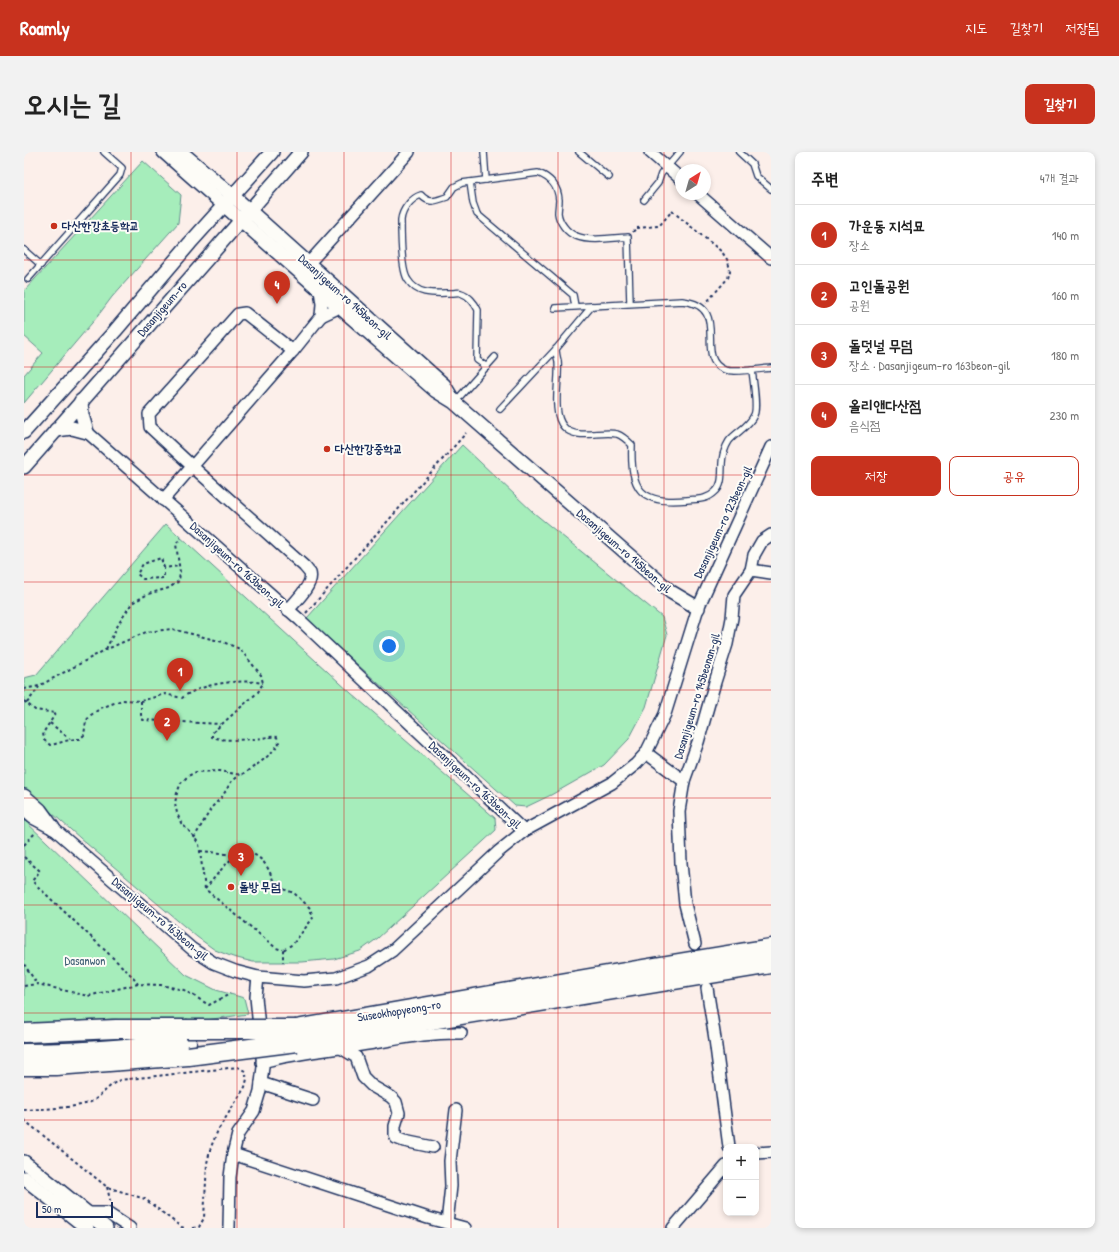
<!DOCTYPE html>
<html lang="ko">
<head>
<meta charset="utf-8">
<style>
	body { margin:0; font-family:"Patrick Hand","Poor Story",sans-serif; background:#f2f2f2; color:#222 }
	.controls { position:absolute; right:12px; bottom:12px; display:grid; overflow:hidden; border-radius:8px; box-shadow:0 2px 6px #0003 }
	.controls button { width:36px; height:36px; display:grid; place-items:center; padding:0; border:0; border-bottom:1px solid #e0e0e0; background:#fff; color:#222; font:20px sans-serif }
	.compass { position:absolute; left:651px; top:12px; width:36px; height:36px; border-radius:50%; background:#fff; box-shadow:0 2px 6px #0003; rotate:37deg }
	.scale { position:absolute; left:12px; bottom:10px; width:77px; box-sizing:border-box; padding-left:4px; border:2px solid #1b2f5e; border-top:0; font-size:11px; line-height:14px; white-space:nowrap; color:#1b2f5e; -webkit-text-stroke:3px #fdfcf7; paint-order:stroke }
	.you { position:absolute; left:365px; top:494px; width:14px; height:14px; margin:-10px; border:3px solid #fff; border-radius:50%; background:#1a73e8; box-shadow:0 0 0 6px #1a73e833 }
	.badge { display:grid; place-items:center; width:26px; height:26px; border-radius:50%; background:#c8321e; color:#fff; font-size:13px; font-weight:700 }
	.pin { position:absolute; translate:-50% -33px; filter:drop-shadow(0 1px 2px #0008) }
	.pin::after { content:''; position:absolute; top:21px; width:14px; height:12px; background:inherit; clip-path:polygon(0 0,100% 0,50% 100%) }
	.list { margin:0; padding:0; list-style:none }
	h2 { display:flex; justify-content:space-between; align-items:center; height:52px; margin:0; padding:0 16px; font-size:17px }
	h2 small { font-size:13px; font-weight:400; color:#767676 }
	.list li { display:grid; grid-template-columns:26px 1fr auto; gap:12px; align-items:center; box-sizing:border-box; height:60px; padding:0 16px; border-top:1px solid #e0e0e0 }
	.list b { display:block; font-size:15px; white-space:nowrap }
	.list p { margin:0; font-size:13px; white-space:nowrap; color:#767676 }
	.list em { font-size:13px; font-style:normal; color:#767676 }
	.actions { display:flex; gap:8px; padding:12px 16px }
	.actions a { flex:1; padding:9px 0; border:1px solid #c8321e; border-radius:8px; text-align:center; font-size:14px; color:#c8321e }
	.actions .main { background:#c8321e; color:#fff }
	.map { position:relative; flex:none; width:747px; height:1076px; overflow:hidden; border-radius:8px }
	header { display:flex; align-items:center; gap:24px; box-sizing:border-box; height:56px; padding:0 20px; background:#c8321e; color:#fff }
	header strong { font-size:19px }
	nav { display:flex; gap:22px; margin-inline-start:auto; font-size:14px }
	.intro { display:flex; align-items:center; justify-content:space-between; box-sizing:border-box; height:96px; padding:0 24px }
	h1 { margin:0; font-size:28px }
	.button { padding:10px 18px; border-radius:8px; background:#c8321e; color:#fff; font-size:14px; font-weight:700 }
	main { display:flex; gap:24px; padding:0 24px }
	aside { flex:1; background:#fff; border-radius:8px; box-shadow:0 2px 6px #0003 }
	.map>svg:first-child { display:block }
</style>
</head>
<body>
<header>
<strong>Roamly</strong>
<nav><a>지도</a><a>길찾기</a><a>저장됨</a></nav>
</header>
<div class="intro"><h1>오시는 길</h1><a class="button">길찾기</a></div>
<main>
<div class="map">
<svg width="747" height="1076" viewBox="0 0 747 1076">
	<rect width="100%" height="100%" fill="#fcefea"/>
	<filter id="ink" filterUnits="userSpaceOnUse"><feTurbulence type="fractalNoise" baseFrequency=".025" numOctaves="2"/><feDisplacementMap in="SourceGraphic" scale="8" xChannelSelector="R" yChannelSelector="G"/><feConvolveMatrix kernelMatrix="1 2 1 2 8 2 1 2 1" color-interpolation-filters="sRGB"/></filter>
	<g filter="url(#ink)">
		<!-- green -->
		<g fill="#a6edbb" stroke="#608e8c">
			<path d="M119 9 157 43 154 71 88 145 73 165 0 251V223L19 201 0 184V139Z"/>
			<path d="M438 293 510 361 638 465 643 483 622 555 605 587 580 613 527 643 502 655 491 654 285 469 283 466Z"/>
			<path d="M142 372 327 541 471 666 472 678 354 786 336 799 310 807 278 810H229L209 805 191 798 173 785 56 686 0 636V526L12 523Z"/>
			<path d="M0 668 162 823 192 838 220 846 224 862 153 872 88 867 23 872H0Z"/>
		</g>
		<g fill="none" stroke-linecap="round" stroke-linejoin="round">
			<!-- service casing -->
			<g stroke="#1b2f5e" stroke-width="8">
				<g id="service">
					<path d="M460 0 462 28"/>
					<path d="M555 0 585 25"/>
					<path d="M715 0 728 12 732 24 747 37"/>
					<path d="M446 30 449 51 453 62 549 143 551 154"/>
					<path d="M620 48 634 31 637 22 656 0"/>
					<path d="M0 98 17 113"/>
					<path d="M4 127 96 23 98 16 80 0"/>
					<path d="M531 156 658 149C709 154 668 206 701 218 710 221 736 217 747 216"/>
					<path d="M532 197C532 201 533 205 534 209 536 228 527 261 540 275 552 289 578 278 593 282 599 284 604 289 608 293 606 337 616 353 663 348 673 347 683 348 691 340 702 331 695 312 700 300 701 297 703 292 705 289 712 280 725 275 730 263 734 256 729 228 728 218"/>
					<path d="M463 215 453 208 454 158C451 151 444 143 437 141 435 140 431 141 428 141 412 141 394 144 384 128 377 119 377 80 377 68 378 58 387 46 397 43 406 53 412 48 423 45L430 35 438 31 514 21C527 26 534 34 535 48 535 52 534 57 534 61 535 70 543 81 552 84 566 90 589 86 604 85L606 151"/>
					<path d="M431 250 471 205"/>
					<path d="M476 257 532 197 568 154"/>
				</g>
			</g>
			<!-- minor casing -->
			<g stroke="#1b2f5e" stroke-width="14">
				<g id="minor">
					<path d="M626 0 657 27"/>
					<path d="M674 42 747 106"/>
					<path d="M284 112 385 0"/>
					<path d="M296 138 298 152 297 164 316 155"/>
					<path d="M139 348 269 199 297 164"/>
					<path d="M727 418 747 421"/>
					<path d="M264 458C271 450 290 432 286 421 284 419 282 416 280 414L169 315 126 275 125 262 214 162 221 161 269 199"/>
					<path d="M622 601 660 629 674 590 691 530 703 492 708 466 710 443 727 418 730 403 738 389 747 383"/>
					<path d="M660 629 655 659 657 711 661 752 671 792"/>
					<path d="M29 676 168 797 190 811 211 819 234 825 280 829 312 826 345 814 368 799 474 700 500 679 276 468 63 280"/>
					<path d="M500 679 588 631 612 612 622 601 641 562 674 456 747 295"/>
					<path d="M683 836 691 887 705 995"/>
					<path d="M317 896 332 905 339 925 348 934 367 945 372 950 375 961 371 974V983L372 986 380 989 409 995"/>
					<path d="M238 910C270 901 304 898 337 893 370 888 404 880 437 881"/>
					<path d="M237 931 289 948"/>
					<path d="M732 1001 747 1000"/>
					<path d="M209 1002 404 1066 441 1076"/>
					<path d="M64 1061H83L106 1076"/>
					<path d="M423 1071 427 1034 426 1009 432 958"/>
					<path d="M205 1076 206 1025 209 1002 214 982 230 959 236 939 239 915 232 845 234 825"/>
					<path d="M649 1076 702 1014"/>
				</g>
			</g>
			<!-- tertiary casing -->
			<g stroke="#1b2f5e" stroke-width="16">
				<g id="tertiary">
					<path d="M140 0 296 138 412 239 430 250 647 440 674 456"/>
					<path d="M157 0 209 44 420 233 429 248"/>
					<path d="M32 278 48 276 63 280 58 263 57 249"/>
					<path d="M0 280 91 179 166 91 248 0"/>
					<path d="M0 315 277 0"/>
					<path d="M0 644 16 658 29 676"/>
					<path d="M0 657 9 665 26 674"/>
					<path d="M0 1010 82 1076"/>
					<path d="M0 1026 63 1076"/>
				</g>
			</g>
			<!-- trunk casing -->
			<g stroke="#1b2f5e" stroke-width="21">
				<g id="trunk">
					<path d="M272 877C430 850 588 821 747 796"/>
					<path d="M0 881 92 877H162"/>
					<path d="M273 890 747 812"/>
					<path d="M0 901C55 901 109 896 163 890"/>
					<path d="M0 914H32L164 904"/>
				</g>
			</g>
			<!-- path -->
			<g stroke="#1b2f5e" stroke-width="2" stroke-dasharray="3 3" stroke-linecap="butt">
				<path d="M609 80 612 76 635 74 648 59 698 100 704 109 706 119 704 126 682 151"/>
				<path d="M140 416 137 406 119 412 113 422 119 427 140 426V416L155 414"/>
				<path d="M282 461 442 281"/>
				<path d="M82 497 95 471 108 451 124 442 145 436 155 429 156 420 152 392 157 386"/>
				<path d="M0 537 15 534 81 498 122 480 148 477 199 490 216 497 237 523 239 531 234 540 188 581V585C200 589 215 588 228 587 237 587 244 584 253 585L255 591C245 606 231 614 217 623L196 619 172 620 164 624 157 631 153 641 151 651 153 661 157 671 167 681 175 692 181 737 252 796 259 798V810"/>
				<path d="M0 549 11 558 32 561 19 581 20 588 26 593C37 591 44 587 56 587L60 583 62 569 67 563 77 556 98 548 117 549 141 542 158 546C177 531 216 527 239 531"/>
				<path d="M117 549V563L119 568 196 572"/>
				<path d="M3 551 15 535"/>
				<path d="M26 571 46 587"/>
				<path d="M170 686 188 655 198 645 207 630 216 623"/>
				<path d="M0 693 12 680"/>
				<path d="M176 699 197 701 210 704"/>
				<path d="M0 705 16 719 8 729 106 822 114 832"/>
				<path d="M181 737C189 728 212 696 224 699 226 699 229 702 231 703 243 710 247 722 251 734L270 741 286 756 289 766 269 792 259 798"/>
				<path d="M0 812 13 832"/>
				<path d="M0 834 13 832 64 844 114 832 137 833 160 838 185 853 206 842"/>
				<path d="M0 958C16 957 57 956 69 949 79 942 85 933 96 928L214 915 221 919 223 927 221 935 194 978 187 995 183 1011 180 1066 175 1075 169 1076"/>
				<path d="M0 968 83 1035 121 1047 157 1075 161 1076"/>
				<path d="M83 1035 87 1052"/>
			</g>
			<!-- service -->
			<use href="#service" stroke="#fdfcf7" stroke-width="5.5"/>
			<!-- minor -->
			<use href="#minor" stroke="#fdfcf7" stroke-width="11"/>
			<!-- tertiary -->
			<use href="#tertiary" stroke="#fdfcf7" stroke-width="13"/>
			<!-- trunk -->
			<use href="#trunk" stroke="#fdfcf7" stroke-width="18"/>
			<!-- trunk-bridge casing -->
			<g stroke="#1b2f5e" stroke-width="21" stroke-linecap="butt">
				<g id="trunk-bridge">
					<path d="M162 877H272"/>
					<path d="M164 904 273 890"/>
				</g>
			</g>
			<!-- trunk-bridge -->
			<use href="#trunk-bridge" stroke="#fdfcf7" stroke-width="18"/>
		</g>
	</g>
	<!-- grid -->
	<path fill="none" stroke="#d62828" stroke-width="1" stroke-opacity="0.55" d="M107 0V1076M213 0V1076M320 0V1076M427 0V1076M534 0V1076M640 0V1076M0 108H747M0 215H747M0 323H747M0 430H747M0 538H747M0 646H747M0 753H747M0 861H747M0 968H747"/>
	<!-- markers -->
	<g fill="#c8321e" stroke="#fdfcf7" stroke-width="1.5">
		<circle cx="30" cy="74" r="4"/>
		<circle cx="303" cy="297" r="4"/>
		<circle cx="207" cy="735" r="4"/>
	</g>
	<g text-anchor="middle" stroke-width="4" stroke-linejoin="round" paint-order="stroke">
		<!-- poi labels -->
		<g font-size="12" font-weight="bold" fill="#1b2f5e" stroke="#fdfcf7" text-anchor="start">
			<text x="38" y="78">다산한강초등학교</text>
			<text x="311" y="301">다산한강중학교</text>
			<text x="215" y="739">돌방 무덤</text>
		</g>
		<!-- street labels -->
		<g font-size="12" fill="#1b2f5e" stroke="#fdfcf7">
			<text transform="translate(321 145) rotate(42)" y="4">Dasanjigeum-ro 145beon-gil</text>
			<text transform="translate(138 157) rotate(-49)" y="4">Dasanjigeum-ro</text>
			<text transform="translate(699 370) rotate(-65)" y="4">Dasanjigeum-ro 123beon-gil</text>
			<text transform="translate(600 399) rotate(41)" y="4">Dasanjigeum-ro 145beon-gil</text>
			<text transform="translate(213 413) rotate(42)" y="4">Dasanjigeum-ro 163beon-gil</text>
			<text transform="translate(673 544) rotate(-73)" y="4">Dasanjigeum-ro 145beonan-gil</text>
			<text transform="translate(451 633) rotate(43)" y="4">Dasanjigeum-ro 163beon-gil</text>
			<text transform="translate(136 767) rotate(40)" y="4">Dasanjigeum-ro 163beon-gil</text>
			<text transform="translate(375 859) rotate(-9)" y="4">Suseokhopyeong-ro</text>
		</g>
		<!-- park labels -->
		<g font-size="12" fill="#3e5e75" stroke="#fdfcf7">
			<text x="61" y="813">Dasanwon</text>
		</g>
	</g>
</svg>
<div class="controls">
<button>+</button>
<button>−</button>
</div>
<svg class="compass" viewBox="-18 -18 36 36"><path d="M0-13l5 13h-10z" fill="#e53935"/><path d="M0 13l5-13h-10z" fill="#767676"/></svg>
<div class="scale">50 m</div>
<div class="you"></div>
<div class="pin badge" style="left:156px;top:539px">1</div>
<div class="pin badge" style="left:143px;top:589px">2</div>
<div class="pin badge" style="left:217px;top:724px">3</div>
<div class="pin badge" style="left:253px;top:152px">4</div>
</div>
<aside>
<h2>주변<small>4개 결과</small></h2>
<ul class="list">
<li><span class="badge">1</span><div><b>가운동 지석묘</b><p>장소</p></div><em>140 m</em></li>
<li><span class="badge">2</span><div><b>고인돌공원</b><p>공원</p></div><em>160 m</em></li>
<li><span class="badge">3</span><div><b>돌덧널 무덤</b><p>장소 · Dasanjigeum-ro 163beon-gil</p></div><em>180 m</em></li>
<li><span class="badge">4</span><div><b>올리앤다산점</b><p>음식점</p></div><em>230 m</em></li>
</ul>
<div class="actions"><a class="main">저장</a><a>공유</a></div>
</aside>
</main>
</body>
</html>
